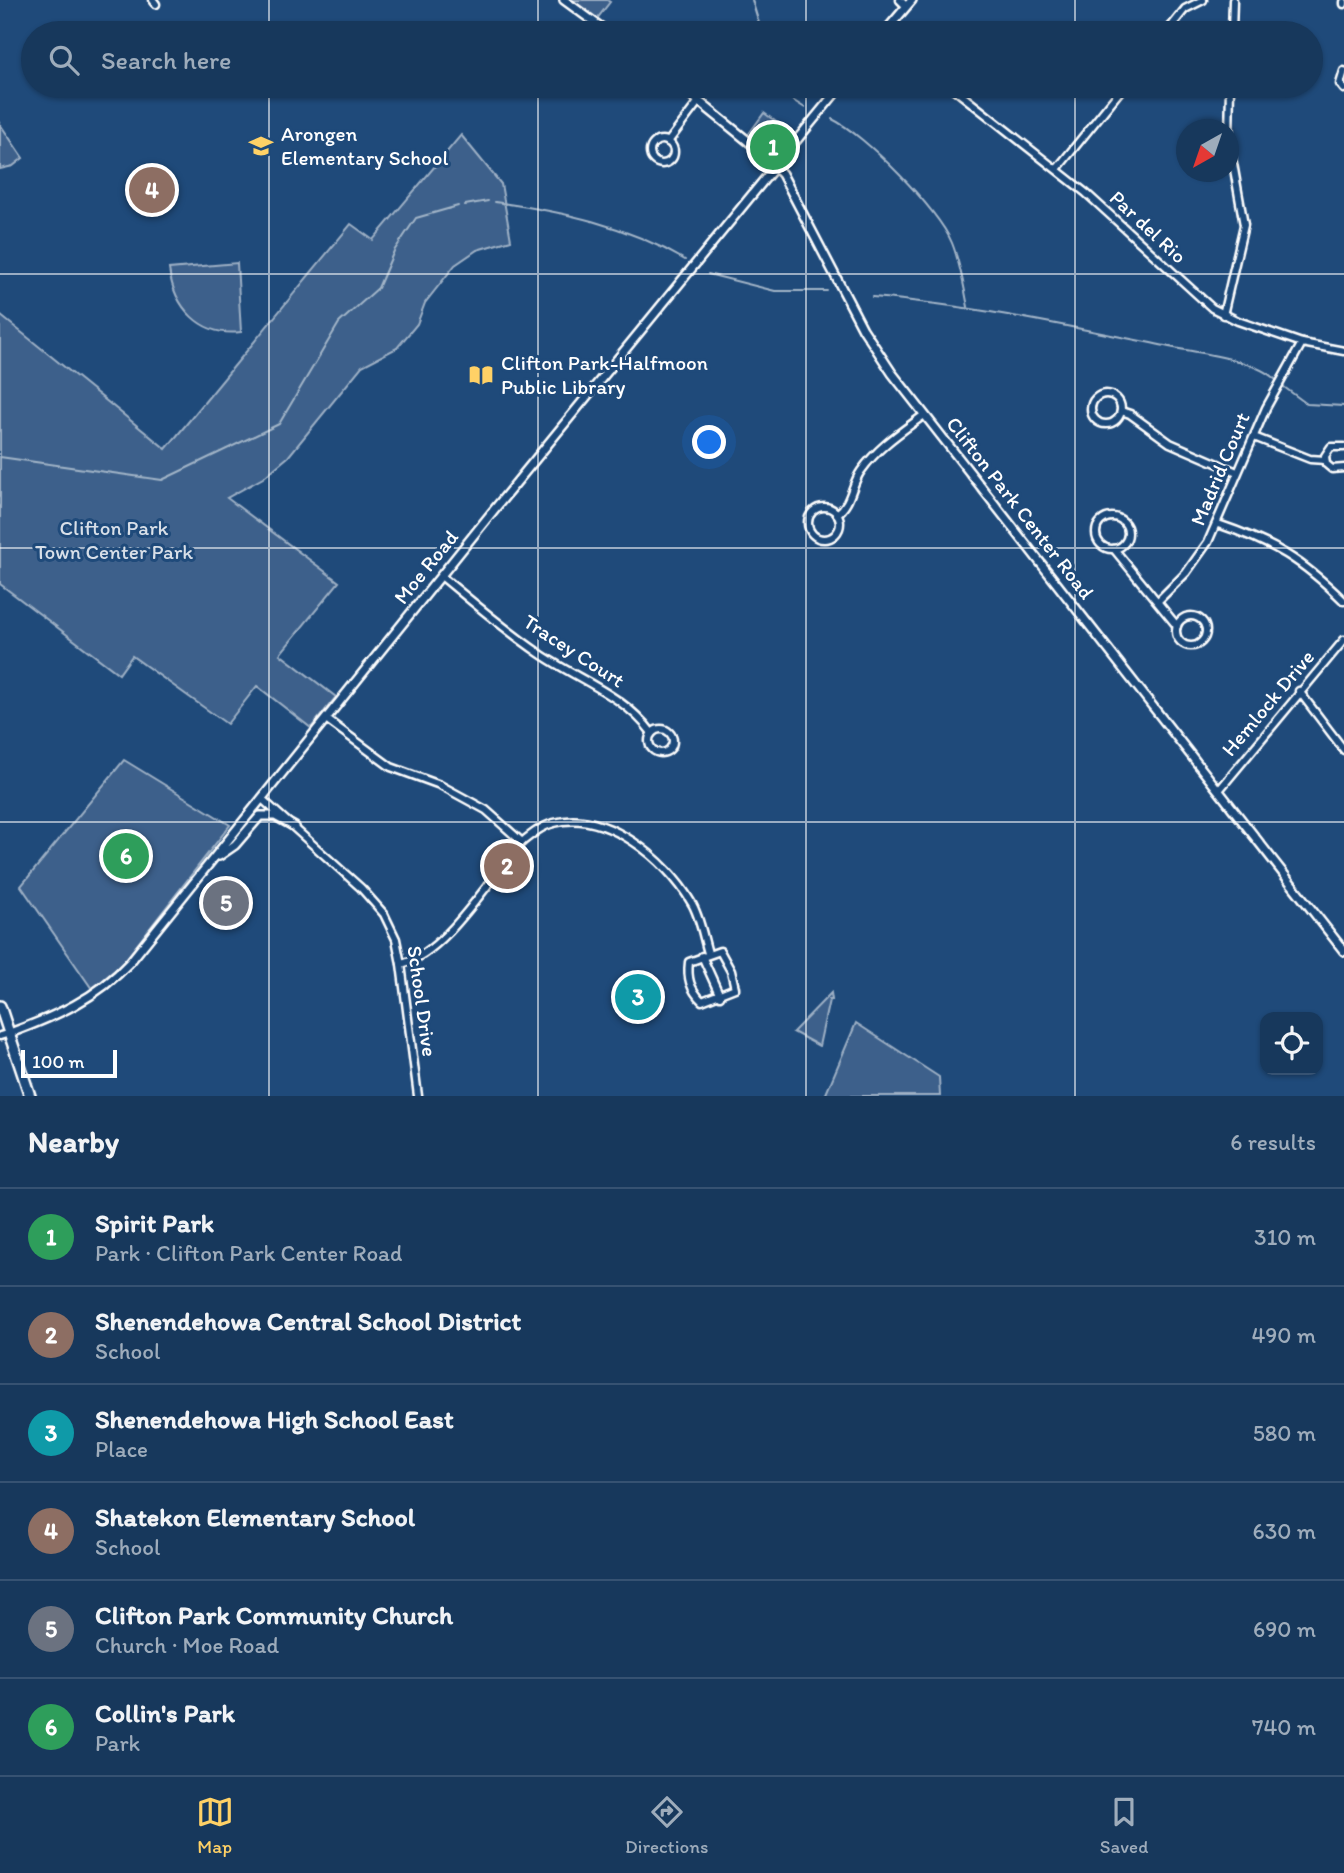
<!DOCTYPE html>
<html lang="en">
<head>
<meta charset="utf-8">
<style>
	body { margin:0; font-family:Itim,sans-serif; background:#244365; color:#f1f3f6 }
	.controls { position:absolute; right:21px; bottom:21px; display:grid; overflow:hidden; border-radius:14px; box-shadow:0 2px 5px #0004 }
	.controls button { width:63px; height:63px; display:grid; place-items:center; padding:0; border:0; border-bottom:2px solid #365272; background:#17385c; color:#f1f3f6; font:35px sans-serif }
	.compass { position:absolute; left:1176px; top:119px; width:63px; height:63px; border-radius:50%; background:#17385c; box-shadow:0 2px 5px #0004; rotate:220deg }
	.scale { position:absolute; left:21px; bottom:18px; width:96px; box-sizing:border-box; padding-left:7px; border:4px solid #fff; border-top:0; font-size:19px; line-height:24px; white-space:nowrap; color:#fff; -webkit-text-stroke:5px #1f4a7a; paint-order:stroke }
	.you { position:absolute; left:710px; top:443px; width:24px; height:24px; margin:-18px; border:5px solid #fff; border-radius:50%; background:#1a73e8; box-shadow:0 0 0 10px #1a73e833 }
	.badge { display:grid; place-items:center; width:46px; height:46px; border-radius:50%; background:#ffd166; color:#fff; font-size:23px; font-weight:700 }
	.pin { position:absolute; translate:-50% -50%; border:4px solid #fff; box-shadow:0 2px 7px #0006 }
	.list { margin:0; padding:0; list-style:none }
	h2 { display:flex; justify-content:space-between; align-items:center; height:91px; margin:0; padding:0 28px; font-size:30px }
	h2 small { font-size:23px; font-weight:400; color:#9eacbb }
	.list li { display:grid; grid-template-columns:46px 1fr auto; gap:21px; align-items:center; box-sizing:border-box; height:98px; padding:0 28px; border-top:2px solid #365272 }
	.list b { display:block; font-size:26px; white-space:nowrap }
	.list p { margin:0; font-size:23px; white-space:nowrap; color:#9eacbb }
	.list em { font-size:23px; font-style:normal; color:#9eacbb }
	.icon { flex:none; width:38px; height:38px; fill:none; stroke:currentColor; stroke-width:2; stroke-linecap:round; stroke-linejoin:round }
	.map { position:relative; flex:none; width:1344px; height:1096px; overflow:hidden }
	.search { position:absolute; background:#17385c; box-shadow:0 2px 5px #0004; left:21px; right:21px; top:21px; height:77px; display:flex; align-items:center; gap:18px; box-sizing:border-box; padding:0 24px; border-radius:38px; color:#9eacbb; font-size:26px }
	.sheet { height:679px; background:#17385c }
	nav { display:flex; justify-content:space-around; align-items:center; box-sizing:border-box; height:98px; border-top:2px solid #365272; background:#17385c; font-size:19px; color:#9eacbb }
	nav a { display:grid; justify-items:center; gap:4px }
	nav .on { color:#ffd166 }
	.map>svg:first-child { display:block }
</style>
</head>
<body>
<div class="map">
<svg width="1344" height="1096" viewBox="0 0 1344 1096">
	<rect width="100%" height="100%" fill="#1f4a7a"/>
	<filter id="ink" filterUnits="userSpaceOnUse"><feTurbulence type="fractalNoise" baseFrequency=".0143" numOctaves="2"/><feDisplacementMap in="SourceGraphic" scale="14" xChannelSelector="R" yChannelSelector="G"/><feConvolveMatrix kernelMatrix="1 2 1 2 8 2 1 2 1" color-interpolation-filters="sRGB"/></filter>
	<g filter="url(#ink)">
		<!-- green -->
		<g fill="#3c618b" stroke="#9eb0c5" stroke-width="2">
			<path d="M570 0H607L610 2 596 20Z"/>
			<path d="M764 113 794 135 775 159 748 135Z"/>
			<path d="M0 124 23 158 13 166 0 169Z"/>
			<path d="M461 135 501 184 511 240 477 250 455 265 425 303 417 324 397 348 362 366 288 457 263 478 227 498 339 582 280 654 336 697 311 728 257 686 227 724 132 656 119 674 0 584V315L166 449 351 224 373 240Z"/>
			<path d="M237 263 241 332C200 337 174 307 169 269Z"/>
			<path d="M124 760 230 825 122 964 92 989 21 886Z"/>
			<path d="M831 993 832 1000H829L819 1046 793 1032Z"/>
			<path d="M856 1023 939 1077 940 1096H825Z"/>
		</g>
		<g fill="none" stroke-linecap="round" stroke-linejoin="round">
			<!-- stream -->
			<g stroke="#a3b5c8" stroke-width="2">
				<path d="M752 0 762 33"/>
				<path d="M778 86 783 94 805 108"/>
				<path d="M832 119C864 134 939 210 952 243 960 263 964 286 968 307"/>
				<path d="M495 202C561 211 626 225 685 260"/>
				<path d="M465 205 488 201"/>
				<path d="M708 274 775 291H827"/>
				<path d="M872 297C971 305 1068 326 1165 346 1196 353 1253 358 1276 380"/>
				<path d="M1284 387 1307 404 1344 406"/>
				<path d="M0 457 162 480 279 424 339 323 378 288 394 251 416 218 458 206"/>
			</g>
			<!-- minor casing -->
			<g stroke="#fff" stroke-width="11">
				<g id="minor">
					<path d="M153 0 156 4"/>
					<path d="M900 0 906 6"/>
					<path d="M1344 2V4"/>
					<path d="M1166 33 1185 9 1203 0"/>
					<path d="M1232 33 1233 0"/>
					<path d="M1344 71 1340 84 1344 89"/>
					<path d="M950 86 1086 193 1212 308 1238 321 1302 343 1344 351"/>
					<circle cx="662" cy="152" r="12"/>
					<path d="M668 142 699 101"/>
					<path d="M1057 169 1124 86"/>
					<path d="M1223 315 1244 225 1229 141 1230 86"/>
					<circle cx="1106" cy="409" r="15"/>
					<path d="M1121 411 1130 414 1170 443 1237 472"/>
					<path d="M1254 437 1310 459 1325 460"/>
					<path d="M1344 447H1331L1325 456 1326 464 1332 469 1344 468"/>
					<circle cx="824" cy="523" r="16"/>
					<path d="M837 514C852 503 851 485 861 471 878 447 901 432 924 415"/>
					<circle cx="1112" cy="533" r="16"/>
					<path d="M1218 524C1274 543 1302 560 1344 601"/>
					<path d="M1114 549 1177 626"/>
					<path d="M441 576C473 602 505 630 539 653 578 680 623 694 652 733"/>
					<path d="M1158 601 1186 573 1208 542 1266 408 1302 343"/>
					<circle cx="1191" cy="631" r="15"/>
					<path d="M1299 691 1344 750"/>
					<path d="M326 719 391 767 440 785 486 810 522 842C491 876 445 955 401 964"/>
					<circle cx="661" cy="741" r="12"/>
					<path d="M1220 789 1344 640"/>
					<path d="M262 799 361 888 384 914 396 939 401 964 418 1096"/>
					<path d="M522 842C532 834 542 826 554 823 606 809 667 860 691 902 700 916 703 937 708 953"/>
					<path d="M720 951 731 971 735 988 702 1001C690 989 687 978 689 962Z"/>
					<path d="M702 956 720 996"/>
					<path d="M0 1036 10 1033"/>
				</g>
			</g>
			<!-- tertiary casing -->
			<g stroke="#fff" stroke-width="12">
				<g id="tertiary">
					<path d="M564 0 609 33"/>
					<path d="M884 33 912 0"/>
					<path d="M680 86 759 150 782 174 863 329 892 373 1344 951"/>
					<path d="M219 856 235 845 260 816H275L295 827"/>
					<path d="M10 1033C56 1016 96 999 130 962L493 511 841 86"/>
				</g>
			</g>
			<!-- primary casing -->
			<g stroke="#fff" stroke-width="14">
				<path id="primary" d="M0 1006 30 1096"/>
			</g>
			<!-- minor -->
			<use href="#minor" stroke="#1f4a7a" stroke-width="6"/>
			<!-- tertiary -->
			<use href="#tertiary" stroke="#1f4a7a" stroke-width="7"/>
			<!-- primary -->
			<use href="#primary" stroke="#1f4a7a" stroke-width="9"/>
		</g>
	</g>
	<!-- grid -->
	<path fill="none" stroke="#fff" stroke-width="2" stroke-opacity="0.55" d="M269 0V33M538 0V33M806 0V33M1075 0V33M269 86V1096M538 86V1096M806 86V1096M1075 86V1096M0 274H1344M0 548H1344M0 822H1344"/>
	<!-- icons -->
	<defs>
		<g id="school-bare" transform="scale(1.89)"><path d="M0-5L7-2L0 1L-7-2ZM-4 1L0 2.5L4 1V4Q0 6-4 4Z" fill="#ffd166" stroke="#1f4a7a" stroke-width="2.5" paint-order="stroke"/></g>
		<g id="library-bare" transform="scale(1.89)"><path d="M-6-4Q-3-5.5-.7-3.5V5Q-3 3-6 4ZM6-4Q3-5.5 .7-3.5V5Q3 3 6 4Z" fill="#ffd166" stroke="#1f4a7a" stroke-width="2.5" paint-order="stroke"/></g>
	</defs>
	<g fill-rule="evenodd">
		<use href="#school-bare" x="261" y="146"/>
		<use href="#library-bare" x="481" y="375"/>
	</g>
	<g text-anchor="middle" stroke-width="6" stroke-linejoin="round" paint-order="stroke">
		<!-- poi labels -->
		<g font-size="21" fill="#fff" stroke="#1f4a7a" text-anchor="start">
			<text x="281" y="141">Arongen<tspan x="281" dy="24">Elementary School</tspan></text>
			<text x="501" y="370">Clifton Park-Halfmoon<tspan x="501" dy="24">Public Library</tspan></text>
		</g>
		<!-- street labels -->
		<g font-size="21" fill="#fff" stroke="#1f4a7a">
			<text transform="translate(1148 227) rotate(43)" y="7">Par del Rio</text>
			<text transform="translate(1220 469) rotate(-67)" y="7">Madrid Court</text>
			<text transform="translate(1020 508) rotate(52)" y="7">Clifton Park Center Road</text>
			<text transform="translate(426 567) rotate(-51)" y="7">Moe Road</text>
			<text transform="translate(574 651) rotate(33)" y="7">Tracey Court</text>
			<text transform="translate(1268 703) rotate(-50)" y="7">Hemlock Drive</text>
			<text transform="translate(422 1001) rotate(82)" y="7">School Drive</text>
		</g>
		<!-- park labels -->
		<g font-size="21" fill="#d8dfe8" stroke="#1f4a7a">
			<text x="114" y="535">Clifton Park<tspan x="114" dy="24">Town Center Park</tspan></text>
		</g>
	</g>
</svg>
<div class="controls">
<button><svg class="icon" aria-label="locate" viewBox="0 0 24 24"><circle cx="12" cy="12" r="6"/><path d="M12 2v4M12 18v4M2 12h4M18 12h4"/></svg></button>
</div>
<svg class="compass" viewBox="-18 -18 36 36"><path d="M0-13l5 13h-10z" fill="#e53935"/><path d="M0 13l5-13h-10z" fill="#9eacbb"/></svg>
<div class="scale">100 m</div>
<div class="you"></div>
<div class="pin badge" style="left:773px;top:147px;background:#2e9e5b">1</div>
<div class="pin badge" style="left:507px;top:866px;background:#8d6e63">2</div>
<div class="pin badge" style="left:638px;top:997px;background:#0f9aa8">3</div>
<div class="pin badge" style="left:152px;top:190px;background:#8d6e63">4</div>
<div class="pin badge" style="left:226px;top:903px;background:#6b7280">5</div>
<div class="pin badge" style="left:126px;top:856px;background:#2e9e5b">6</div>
<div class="search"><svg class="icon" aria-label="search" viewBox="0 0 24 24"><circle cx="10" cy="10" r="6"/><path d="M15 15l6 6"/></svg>Search here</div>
</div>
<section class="sheet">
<h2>Nearby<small>6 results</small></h2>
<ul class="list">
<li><span class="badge" style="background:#2e9e5b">1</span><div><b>Spirit Park</b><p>Park · Clifton Park Center Road</p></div><em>310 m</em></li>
<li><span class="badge" style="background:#8d6e63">2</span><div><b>Shenendehowa Central School District</b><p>School</p></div><em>490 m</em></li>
<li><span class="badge" style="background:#0f9aa8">3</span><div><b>Shenendehowa High School East</b><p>Place</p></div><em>580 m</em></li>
<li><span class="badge" style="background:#8d6e63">4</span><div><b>Shatekon Elementary School</b><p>School</p></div><em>630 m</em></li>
<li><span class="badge" style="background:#6b7280">5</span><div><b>Clifton Park Community Church</b><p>Church · Moe Road</p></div><em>690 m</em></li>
<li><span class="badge" style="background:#2e9e5b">6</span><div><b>Collin's Park</b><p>Park</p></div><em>740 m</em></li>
</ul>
</section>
<nav>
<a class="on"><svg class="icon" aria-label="map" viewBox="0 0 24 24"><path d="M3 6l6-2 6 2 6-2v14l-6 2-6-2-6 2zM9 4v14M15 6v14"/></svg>Map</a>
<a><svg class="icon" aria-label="directions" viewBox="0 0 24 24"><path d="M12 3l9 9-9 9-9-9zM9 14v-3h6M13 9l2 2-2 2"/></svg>Directions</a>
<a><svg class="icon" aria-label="saved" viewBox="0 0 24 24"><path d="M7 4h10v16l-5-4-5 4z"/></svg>Saved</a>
</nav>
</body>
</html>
